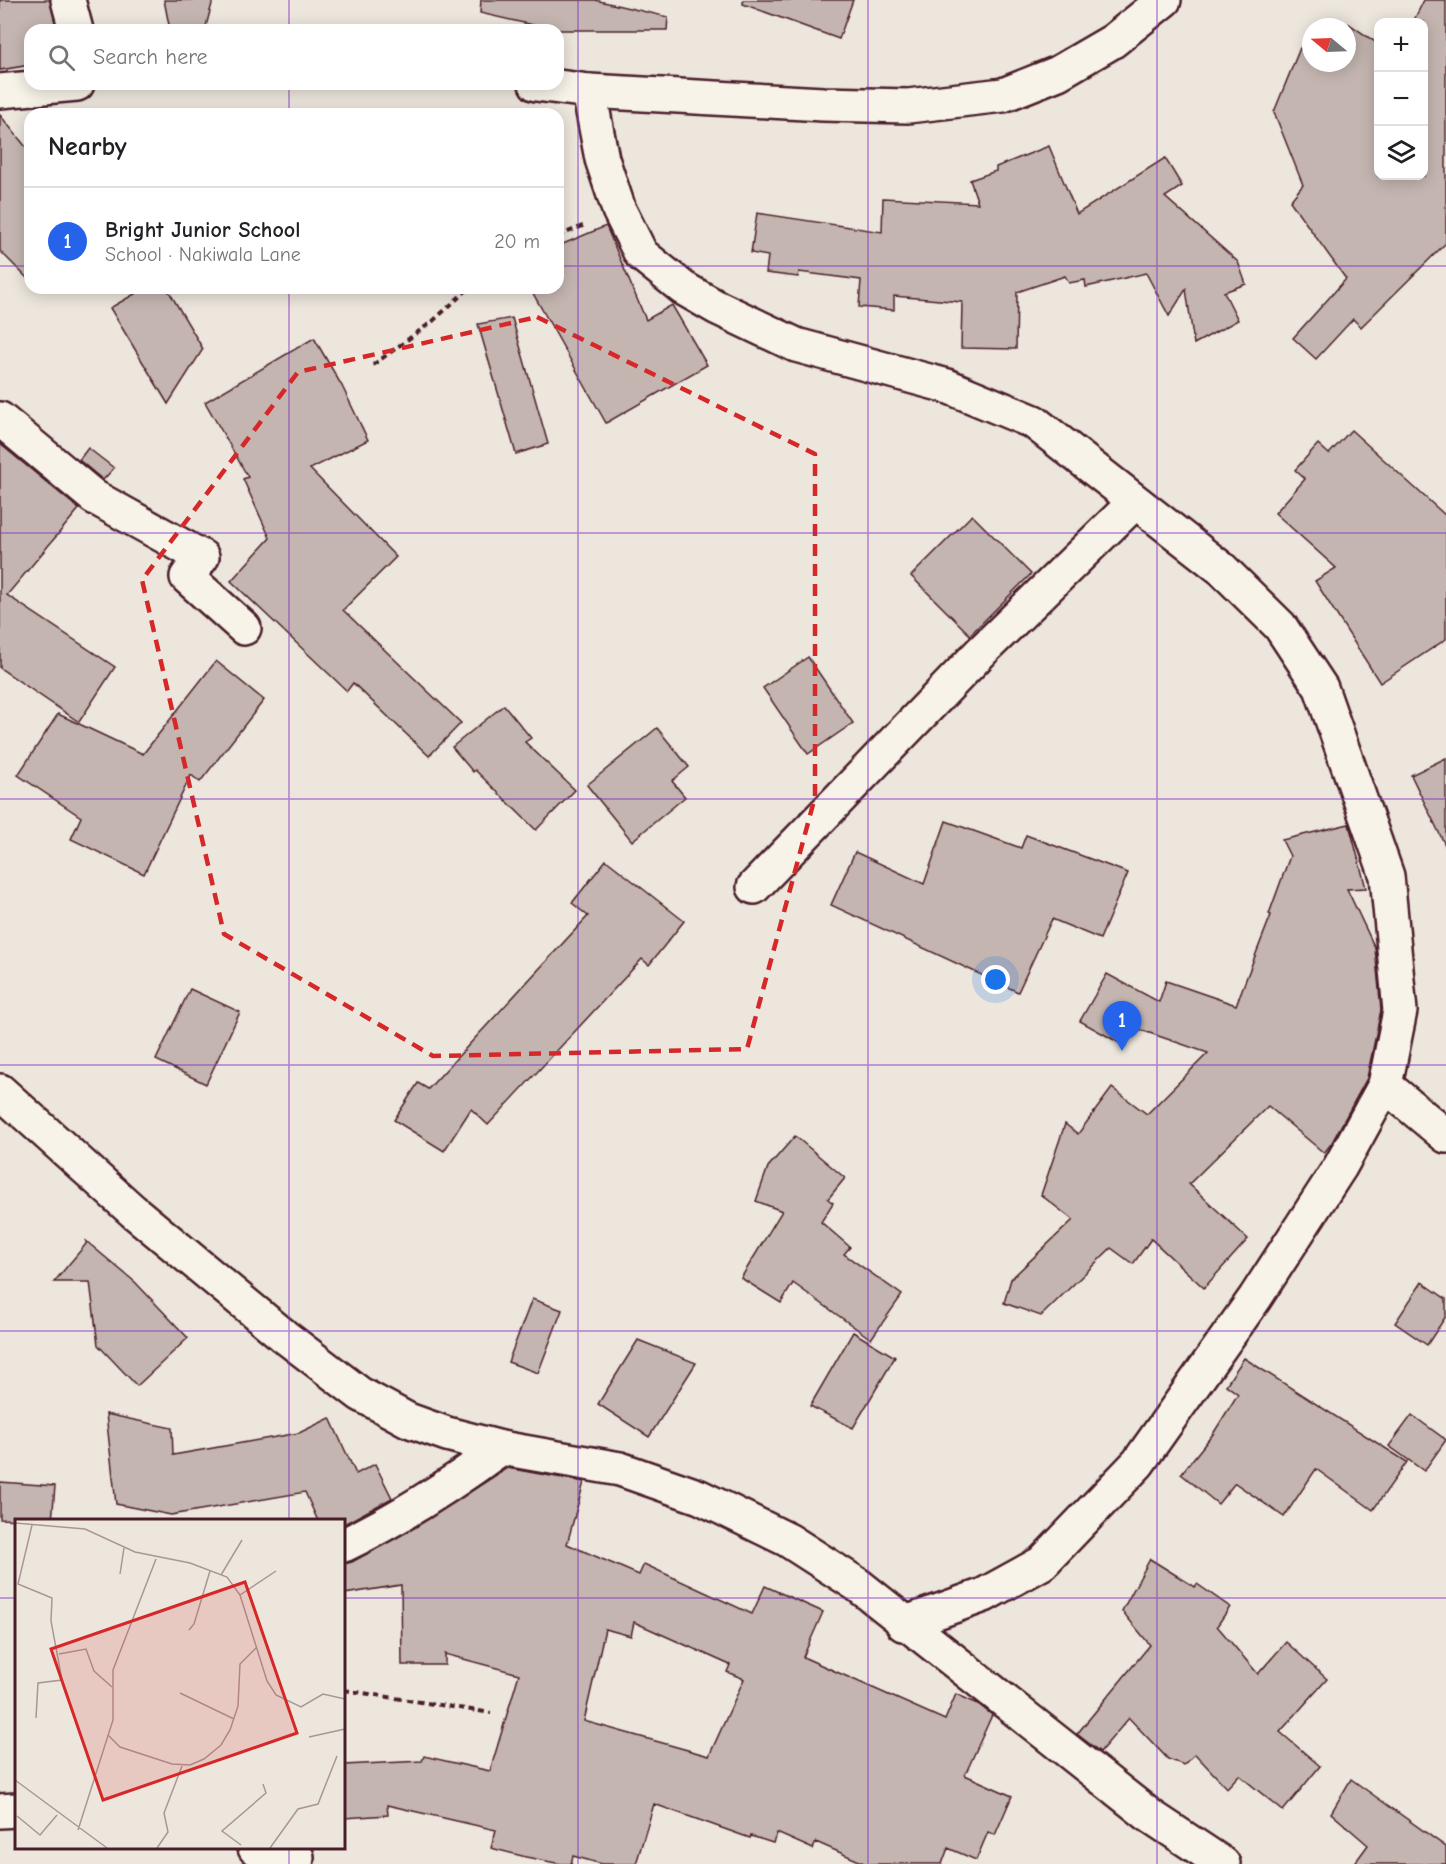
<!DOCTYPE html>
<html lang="en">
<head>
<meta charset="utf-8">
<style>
	body { margin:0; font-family:"Comic Neue",sans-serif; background:#f2f2f2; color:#202124 }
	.controls { position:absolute; right:18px; top:18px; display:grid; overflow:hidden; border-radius:12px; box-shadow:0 3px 15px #0003 }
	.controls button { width:54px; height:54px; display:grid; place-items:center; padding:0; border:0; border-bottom:2px solid #e0e0e0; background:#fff; color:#202124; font:30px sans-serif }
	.compass { position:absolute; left:1302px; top:18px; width:54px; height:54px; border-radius:50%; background:#fff; box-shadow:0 3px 15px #0003; rotate:289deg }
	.you { position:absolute; left:996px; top:980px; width:21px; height:21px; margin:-15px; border:4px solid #fff; border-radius:50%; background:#1a73e8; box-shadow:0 0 0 9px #1a73e833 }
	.badge { display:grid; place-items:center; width:39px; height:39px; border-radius:50%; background:#2563eb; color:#fff; font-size:20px; font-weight:700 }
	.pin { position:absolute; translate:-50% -50px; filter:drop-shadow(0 2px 3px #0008) }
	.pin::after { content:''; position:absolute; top:32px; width:21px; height:18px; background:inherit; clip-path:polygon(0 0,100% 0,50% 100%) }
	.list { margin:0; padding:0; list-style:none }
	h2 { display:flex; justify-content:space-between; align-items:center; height:78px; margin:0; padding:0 24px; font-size:26px }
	h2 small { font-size:20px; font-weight:400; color:#757577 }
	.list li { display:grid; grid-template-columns:39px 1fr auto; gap:18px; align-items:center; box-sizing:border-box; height:108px; padding:0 24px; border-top:2px solid #e0e0e0 }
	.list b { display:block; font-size:22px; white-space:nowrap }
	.list p { margin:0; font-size:20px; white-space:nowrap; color:#757577 }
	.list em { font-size:20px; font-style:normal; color:#757577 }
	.icon { flex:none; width:33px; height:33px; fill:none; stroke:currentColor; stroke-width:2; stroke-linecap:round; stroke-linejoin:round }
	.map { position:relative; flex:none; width:1446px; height:1864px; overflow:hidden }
	.search { position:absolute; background:#fff; box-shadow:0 3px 15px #0003; left:24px; top:24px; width:540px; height:66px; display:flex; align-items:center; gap:15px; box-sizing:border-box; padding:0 21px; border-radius:18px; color:#757577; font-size:22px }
	.panel { position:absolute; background:#fff; box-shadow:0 3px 15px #0003; left:24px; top:108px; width:540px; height:186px; border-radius:18px }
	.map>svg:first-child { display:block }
</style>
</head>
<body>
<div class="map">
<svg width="1446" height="1864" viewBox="0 0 1446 1864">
	<rect width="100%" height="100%" fill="#ece6dd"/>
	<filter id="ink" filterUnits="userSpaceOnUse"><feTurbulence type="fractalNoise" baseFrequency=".0167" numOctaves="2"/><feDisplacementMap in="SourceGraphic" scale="12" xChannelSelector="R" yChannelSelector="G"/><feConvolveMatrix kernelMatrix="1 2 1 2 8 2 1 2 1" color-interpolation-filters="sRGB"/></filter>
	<g filter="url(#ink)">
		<!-- building -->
		<g fill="#c4b5b0" stroke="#4a1f2b" stroke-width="1.5" fill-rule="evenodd">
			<path d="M0 0H50L57 30H30V65L0 70Z"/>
			<path d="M164 0H213L205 30H170Z"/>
			<path d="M481 0H595L668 17 667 30H554L480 13Z"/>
			<path d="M743 0H853L839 39 743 4Z"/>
			<path d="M1424 0H1446V243L1361 327 1353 319 1316 359 1293 338 1346 279 1290 201 1303 185 1274 112 1300 48 1311 52V63H1347L1349 24 1378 44V176H1424V22H1413Z"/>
			<path d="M0 115 30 152V281L0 251Z"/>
			<path d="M1049 146 1077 214 1165 158 1182 186 1165 197 1238 262 1246 284 1224 292 1238 320 1194 344 1186 289 1169 316 1146 273 1086 287 1085 280 1069 283 1065 276 1017 292 1016 349 961 348 962 302 894 296V310L859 307 861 280 799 272 798 277 766 273 768 256 751 253 757 213 882 232 883 198 978 203 970 180 996 171V167Z"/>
			<path d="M606 226 646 320 672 305 707 365 606 423 530 288H558V246Z"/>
			<path d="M145 288H167L203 349 168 404 110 308Z"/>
			<path d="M512 318 548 444 516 454 478 324Z"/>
			<path d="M314 338 342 386 368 440 310 469 396 557 343 610 461 723 429 756 353 683 347 691 231 581 270 538 243 479 248 477 205 402Z"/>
			<path d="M1351 430 1446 516V639L1380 683 1315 581 1336 568 1275 513 1305 479 1295 470 1318 444 1329 454Z"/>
			<path d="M0 444 79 509 7 595 115 667 79 722 0 668Z"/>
			<path d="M88 448 114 468 103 480 79 460Z"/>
			<path d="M972 515 1031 574 970 635 911 576Z"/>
			<path d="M808 657 853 723 808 754 763 688Z"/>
			<path d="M216 661 264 700 200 782 191 775 144 874 71 839 81 817 18 775 58 714 143 754Z"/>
			<path d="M504 705 531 738 525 742 575 790 536 830 475 770 473 772 452 747Z"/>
			<path d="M657 728 689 767 672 781 685 797 632 841 587 785Z"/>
			<path d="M1446 758V847L1411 775Z"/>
			<path d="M946 821 1021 848 1026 835 1128 873 1100 939 1052 919 1018 992 831 905 855 852 924 884Z"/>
			<path d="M1349 824 1366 888 1347 889 1375 948 1381 1010 1367 1078 1331 1144 1324 1153 1268 1106 1189 1184 1248 1239 1204 1288 1151 1239 1133 1264 1111 1248 1041 1316 1004 1303 1011 1279 1073 1220 1041 1195 1065 1124 1078 1134 1112 1088 1147 1114 1208 1053 1135 1028 1125 1046 1080 1021 1107 974 1159 1002 1166 981 1236 1005 1271 915 1269 914 1290 856 1282 840Z"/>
			<path d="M606 860 684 921 649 965 642 959 488 1125 471 1109 444 1151 394 1120 418 1083 428 1089 588 916 572 903Z"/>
			<path d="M190 989 240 1012 206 1084 156 1060Z"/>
			<path d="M795 1136 845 1178 828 1199 833 1203 821 1222 850 1247 844 1254 902 1295 871 1339 793 1283 781 1303 741 1278 782 1211 756 1201 768 1167Z"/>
			<path d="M86 1241 135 1282 188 1338 137 1386 98 1345 90 1282H54L86 1244Z"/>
			<path d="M1422 1282 1446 1299V1316L1427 1345 1395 1323Z"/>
			<path d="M532 1299 562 1310 538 1373 508 1362Z"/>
			<path d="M853 1332 895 1357 853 1428 810 1406Z"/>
			<path d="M638 1340 696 1363 649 1437 598 1404Z"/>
			<path d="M1244 1358 1407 1462 1373 1510 1316 1469 1284 1517 1235 1483 1218 1504 1181 1474 1213 1434 1238 1394 1226 1385Z"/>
			<path d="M106 1414 172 1428 173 1455 299 1433 330 1418 356 1474 375 1464 392 1498 344 1524V1521H318L305 1492 171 1515 116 1504Z"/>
			<path d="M1412 1415 1446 1440 1424 1471 1389 1446Z"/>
			<path d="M507 1468 584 1482 567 1544 639 1575 644 1564 752 1614 765 1586 823 1612 803 1657 945 1720 956 1694 978 1704 992 1715 965 1775 1012 1796 995 1835 988 1832 976 1860 948 1848 942 1864H866L816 1842 813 1849 777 1833 773 1843 751 1836 750 1838 654 1804 636 1864H602L573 1856 571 1864H561L526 1857 491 1848 496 1830 387 1805 388 1815 344 1818V1765L422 1761 424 1756 490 1771 519 1674 445 1654V1665H402L401 1585 344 1594V1564L352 1562 414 1528ZM634 1622 730 1665 727 1672 744 1679 709 1756 584 1721 605 1629 631 1636Z"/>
			<path d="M0 1482 55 1486 52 1521 0 1519Z"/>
			<path d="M1150 1559 1195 1587 1197 1584 1230 1607 1217 1626 1258 1674 1286 1642 1327 1679 1280 1732 1320 1766 1283 1811 1239 1775 1227 1788 1195 1754 1184 1765 1168 1759 1129 1718 1100 1752 1077 1734 1150 1645 1122 1611Z"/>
			<path d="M1351 1779 1446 1847V1864H1354L1368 1845 1331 1813Z"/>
		</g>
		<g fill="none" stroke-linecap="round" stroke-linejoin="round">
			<!-- minor casing -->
			<g stroke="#4a1f2b" stroke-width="38">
				<g id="minor">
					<path d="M68 0 76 30"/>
					<path d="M536 84 589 91 823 104 908 106 1003 95 1058 73 1113 41 1164 0"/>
					<path d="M0 91 77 84"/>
					<path d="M589 91 602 159 619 210 641 254 683 288 716 307 796 345 947 386 1034 422 1222 569 1280 626 1321 688 1387 876 1400 1011 1385 1085 1340 1167 1255 1298 1138 1463 1042 1563 984 1595 903 1624"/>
					<path d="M0 419 94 497 202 557 187 577 244 628"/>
					<path d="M754 887 982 651 1135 502"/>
					<path d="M1385 1085 1446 1136"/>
					<path d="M0 1091 133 1211 284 1336 360 1394 408 1420 447 1434 501 1448 620 1469 700 1497 788 1540 858 1585 1149 1815 1223 1864"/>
					<path d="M344 1545C400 1518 451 1485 501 1448"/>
					<path d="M0 1811 16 1810"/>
					<path d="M255 1848 297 1857 296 1864"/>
				</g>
			</g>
			<!-- path -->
			<g stroke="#4a1f2b" stroke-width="4" stroke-dasharray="6 4.5" stroke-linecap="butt">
				<path d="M558 236 585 225"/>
				<path d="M373 365 433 321 469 288"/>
				<path d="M344 1690 491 1713"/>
			</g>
			<!-- minor -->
			<use href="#minor" stroke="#f7f3e8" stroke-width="33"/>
		</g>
	</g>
	<!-- marked area -->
	<path fill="none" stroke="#d62828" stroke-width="4.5" stroke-dasharray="12 8" stroke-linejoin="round" d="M537 317 815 454V797L747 1049 433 1056 224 934 142 580 298 372Z"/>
	<!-- grid -->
	<path fill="none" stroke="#7b2cbf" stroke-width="1.5" stroke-opacity="0.55" d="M289 0V30M578 0V1864M868 0V1864M1157 0V1864M289 84V114M0 266H30M558 266H1446M289 288V1520M0 533H1446M0 799H1446M0 1065H1446M0 1331H1446M0 1598H16M344 1598H1446M289 1848V1864"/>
	<!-- overview -->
	<g transform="translate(15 1519)">
		<rect width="330" height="330" fill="#ece6dd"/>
		<path fill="none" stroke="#ab9696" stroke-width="1.5" d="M0 4 70 10 120 33 175 44 212 58 225 76 252 162 261 176 286 188 308 175 330 180M17 6 3 65 37 79 36 102 47 161 23 164 21 199M105 55 109 29M206 56 227 21M225 76 261 52M174 111 179 105 195 52M44 135 71 130 79 152 97 168M165 174 219 200M93 216 105 228 157 245 175 246 189 240 206 226 215 211 223 187 225 145 242 128M294 218 330 210M0 261 92 329M2 297 25 316 42 296M63 311 98 201V151L141 40M226 326 207 312 251 274 248 265M142 329 153 313 149 294 167 247M255 329 283 290 303 285 322 237"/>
		<path fill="#d62828" fill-opacity="0.15" stroke="#d62828" stroke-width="3" d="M230 63 282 214 88 281 36 130Z"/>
		<rect width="330" height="330" fill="none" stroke="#4a1f2b" stroke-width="3"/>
	</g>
</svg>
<div class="controls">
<button>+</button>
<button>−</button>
<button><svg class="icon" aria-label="layers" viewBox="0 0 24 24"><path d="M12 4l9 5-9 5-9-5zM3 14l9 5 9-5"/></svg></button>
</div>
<svg class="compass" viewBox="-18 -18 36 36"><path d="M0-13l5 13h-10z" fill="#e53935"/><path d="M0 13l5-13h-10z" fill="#757577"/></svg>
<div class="you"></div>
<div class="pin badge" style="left:1122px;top:1051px">1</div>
<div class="search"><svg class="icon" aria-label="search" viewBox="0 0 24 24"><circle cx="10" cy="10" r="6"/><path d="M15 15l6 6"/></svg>Search here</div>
<section class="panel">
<h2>Nearby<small></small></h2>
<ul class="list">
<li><span class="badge">1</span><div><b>Bright Junior School</b><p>School · Nakiwala Lane</p></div><em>20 m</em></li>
</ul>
</section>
</div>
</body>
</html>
